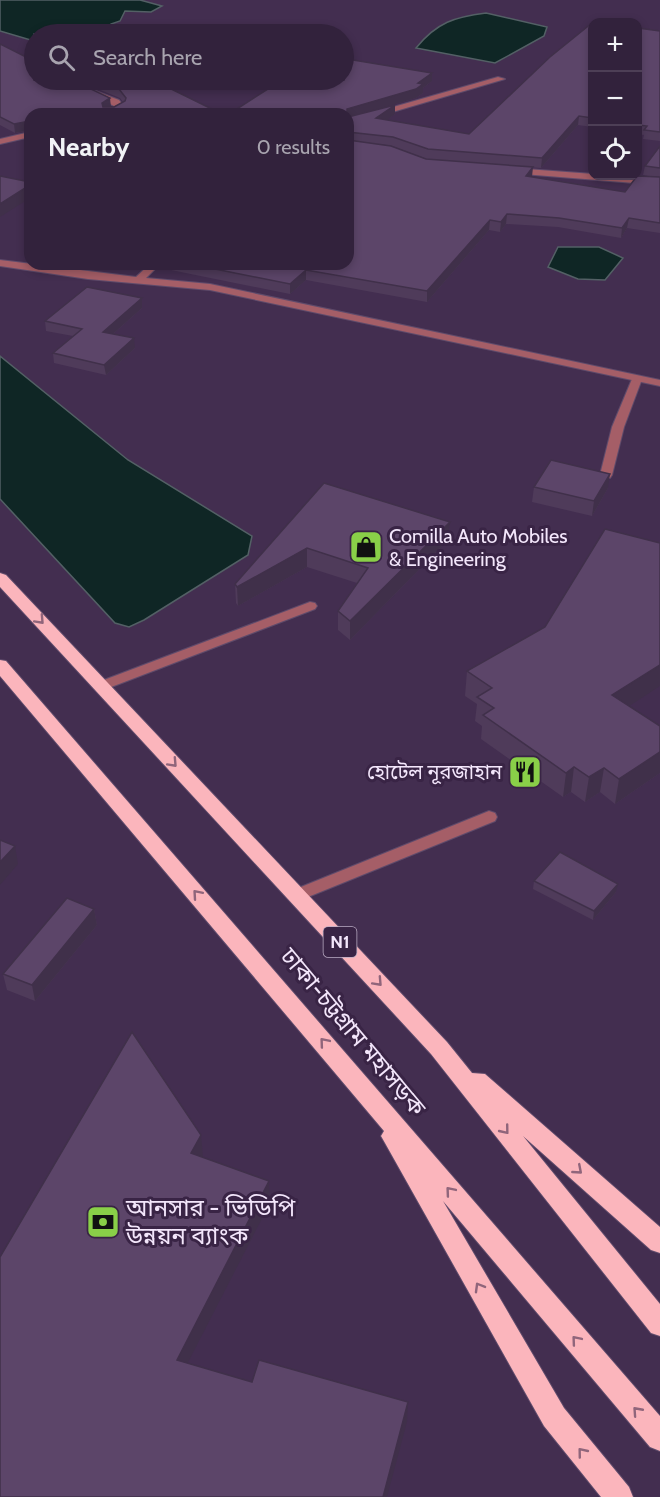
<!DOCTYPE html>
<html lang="en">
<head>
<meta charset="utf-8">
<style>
	body { margin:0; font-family:Cabin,"Noto Sans Bengali",sans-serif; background:#3d2f47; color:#f1f3f6 }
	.controls { position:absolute; right:18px; top:18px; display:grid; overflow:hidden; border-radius:12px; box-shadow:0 3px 9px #0003 }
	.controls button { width:54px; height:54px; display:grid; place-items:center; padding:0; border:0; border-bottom:2px solid #4d3f56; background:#32223c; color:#f1f3f6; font:30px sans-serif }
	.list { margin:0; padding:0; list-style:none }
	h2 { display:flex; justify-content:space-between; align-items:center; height:78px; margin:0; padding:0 24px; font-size:26px }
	h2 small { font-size:20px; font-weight:400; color:#a8a4af }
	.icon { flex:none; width:33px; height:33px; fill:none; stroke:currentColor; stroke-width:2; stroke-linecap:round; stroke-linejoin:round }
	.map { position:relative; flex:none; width:660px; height:1497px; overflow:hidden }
	.search { position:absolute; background:#32223c; box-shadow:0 3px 9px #0003; left:24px; top:24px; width:330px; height:66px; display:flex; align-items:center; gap:15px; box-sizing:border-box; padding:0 21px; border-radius:33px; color:#a8a4af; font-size:22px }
	.panel { position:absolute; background:#32223c; box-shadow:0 3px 9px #0003; left:24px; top:108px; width:330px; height:162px; border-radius:18px }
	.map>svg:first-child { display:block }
</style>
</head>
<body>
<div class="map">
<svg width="660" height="1497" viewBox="0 0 660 1497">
	<rect width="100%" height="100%" fill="#432e50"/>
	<!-- water -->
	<g fill="#0f2625" stroke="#536065" stroke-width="1.5">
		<path d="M0 0H140L162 6 151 12 125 11 120 21 111 24V33L108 34H34V41L0 31Z"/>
		<path d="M486 13 547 27 544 36 495 63 416 48C437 22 455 17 486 13Z"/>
		<path d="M558 247H599L623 258 605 280 578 279 548 267Z"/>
		<path d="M0 356 128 460 252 536 248 555 144 620 129 627 115 623 0 499Z"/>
	</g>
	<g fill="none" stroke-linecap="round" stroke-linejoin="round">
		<!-- lane casing -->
		<g stroke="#5f4b6b" stroke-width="2">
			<g id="lane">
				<path d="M93 90 119 100 125 108 114 114H104L116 107 90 94Z"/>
				<path d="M30 132V137L0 144V139Z"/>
				<path d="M637 376 642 379 624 427 612 475 610 478H602L600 475 612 427 632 379Z"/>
				<path d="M310 602 315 603 317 606 315 609 106 689H96L94 686 96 683Z"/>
				<path d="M489 811 495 813 497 817 495 821 303 899H291L289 895 291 891Z"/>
			</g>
		</g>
		<!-- street casing -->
		<g stroke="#5f4b6b" stroke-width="2">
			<g id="street">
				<path d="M498 77 505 79 348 125V120Z"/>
				<path d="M513 168 660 179V185L510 173V169Z"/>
				<path d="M0 260 136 277 150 264H160L146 278 210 284 660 380V386L210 290 88 279 0 266Z"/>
			</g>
		</g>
		<!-- highway casing -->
		<g stroke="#5f4b6b" stroke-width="2">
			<g id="highway">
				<path d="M0 573 6 575 447 1042 472 1073 485 1074 660 1227V1253L651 1250 523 1136 660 1304V1336L651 1333 431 1054 0 587Z"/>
				<path d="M0 660 6 661 660 1416V1451L650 1447 443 1201 564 1408 629 1487 633 1497H601L544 1426 385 1143 381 1136 384 1131 0 676Z"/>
			</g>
		</g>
		<!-- lane -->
		<use href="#lane" fill="#a55e67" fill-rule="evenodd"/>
		<!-- street -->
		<use href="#street" fill="#a55e67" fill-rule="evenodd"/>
		<!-- highway -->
		<use href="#highway" fill="#fbb5bc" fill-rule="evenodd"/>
	</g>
	<!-- wall -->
	<g fill="#4f3b5a">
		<path d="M592 23V127L578 125 541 168 427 159 392 146 380 144 426 159 625 192 654 177 643 175 645 166 660 146V233L627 228 621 238 558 227 506 224 500 232 489 230 427 302 306 280 290 294 171 270V264H348V114L432 81 423 88V93L416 98 367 112 395 105V114L386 120 469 134Z"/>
		<path d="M638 28 660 31V141L643 139 644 135 638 134Z"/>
		<path d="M0 44 111 107H114L123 102 120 98 88 85 87 80H153L222 114H30V141L28 140 27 131 15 133 0 125Z"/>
		<path d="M142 308 113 334 135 348 106 375 54 363 53 353 73 336 46 331 45 321Z"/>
		<path d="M324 483 448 540 350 640 338 630V611L357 583 307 567 238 606 236 603 235 584Z"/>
		<path d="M534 487 608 488 592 516 532 502Z"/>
		<path d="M545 627 629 706 660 726V773L615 804 600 792 585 802 571 792 563 797 481 739 482 726 475 721 477 704 465 696 467 671Z"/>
		<path d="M534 881 616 892 593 920 533 889Z"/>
		<path d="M94 909 97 925 35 1001 7 990 3 974Z"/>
	</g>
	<!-- shaded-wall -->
	<g fill="#40304a">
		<path d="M432 73V81L423 88V93L416 98 348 118V114H347V109L418 83Z"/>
		<path d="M110 98 111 107 103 112 102 103Z"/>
		<path d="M395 105V114L376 128V118Z"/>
		<path d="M579 116 578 125 541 168 542 158Z"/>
		<path d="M30 121V130L15 133 14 124Z"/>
		<path d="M533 167 532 177 526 176Z"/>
		<path d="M30 185V198L0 217V204Z"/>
		<path d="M507 214 506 224 500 232 501 222Z"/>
		<path d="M629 218 627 228 621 238 622 228Z"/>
		<path d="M490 220 489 230 427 302V291Z"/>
		<path d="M306 270V280L290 294V284Z"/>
		<path d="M142 298V308L104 342 103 332Z"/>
		<path d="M134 338 135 348 106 375 104 365Z"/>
		<path d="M610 474 608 488 592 516 594 501Z"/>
		<path d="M450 522 448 540 350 640V621Z"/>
		<path d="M307 548V567L238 606 237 587Z"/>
		<path d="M660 665V686L608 720 612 695Z"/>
		<path d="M660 752V773L615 804 619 779Z"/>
		<path d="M574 767 571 792 563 797 566 773Z"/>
		<path d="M604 768 600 792 585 802 589 777Z"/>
		<path d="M15 846 18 864 0 885V862Z"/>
		<path d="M618 884 616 892 593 920 594 911Z"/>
		<path d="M94 909 97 925 35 1001 32 985Z"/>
		<path d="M201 1135 203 1157 193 1175 191 1153Z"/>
		<path d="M269 1181 270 1203 179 1380 177 1360Z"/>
		<path d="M408 1402 407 1422 387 1497H383Z"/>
	</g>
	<!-- building -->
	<g fill="#5c4569" stroke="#40304a" stroke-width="1.5">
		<path d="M592 23V118L579 116 542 158 428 149 393 137 348 132V117L395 105 376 118 469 134 550 57Z"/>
		<path d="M638 28 660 31V132L644 130 647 126 638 125Z"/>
		<path d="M0 44 34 61V80H72L110 98 102 103 103 107H114L125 101 126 98 119 89 96 80H153L222 114H30V121L14 124 0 117Z"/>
		<path d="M347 59 432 73 418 83 423 84 416 89 347 109V114H229L282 80H344V62Z"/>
		<path d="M348 140 391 146 426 159 533 167 526 176 625 192 637 176 660 177V223L629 218 622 228 559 218 507 214 501 222 490 220 427 291 306 270 290 284 190 264H348Z"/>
		<path d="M660 146V168L645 166Z"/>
		<path d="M0 176 30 182V185L0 204Z"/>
		<path d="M87 287 142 298 103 332 134 338 104 365 53 353 82 329 45 321Z"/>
		<path d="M551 460 610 474 594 501 534 487Z"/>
		<path d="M324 483 450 522 350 621 338 611 368 568 307 548 237 587 235 584Z"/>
		<path d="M605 529 660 543V665L612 695 660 726V752L619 779 604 768 589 777 574 767 566 773 483 715 494 708 477 697 492 688 467 671 545 627Z"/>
		<path d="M0 840 15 846 0 862Z"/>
		<path d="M560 852 618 884 594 911 534 881Z"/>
		<path d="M67 898 94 909 32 985 3 974Z"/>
		<path d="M132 1032 201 1135 191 1153 269 1181 177 1360 252 1382 259 1360 408 1402 383 1497H0V1257Z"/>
	</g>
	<!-- one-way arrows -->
	<defs><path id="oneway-chevron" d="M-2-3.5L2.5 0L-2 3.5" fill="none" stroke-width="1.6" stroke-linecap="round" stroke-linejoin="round" transform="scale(1.5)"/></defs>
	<g stroke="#90657b">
		<use href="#oneway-chevron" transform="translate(40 620) rotate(47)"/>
		<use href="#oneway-chevron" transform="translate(173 763) rotate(47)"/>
		<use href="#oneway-chevron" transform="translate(197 894) rotate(-131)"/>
		<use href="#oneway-chevron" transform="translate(378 982) rotate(47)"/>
		<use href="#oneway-chevron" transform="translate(324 1042) rotate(-130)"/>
		<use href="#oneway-chevron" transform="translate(505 1130) rotate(51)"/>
		<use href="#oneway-chevron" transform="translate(578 1170) rotate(41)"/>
		<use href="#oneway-chevron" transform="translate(450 1191) rotate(-130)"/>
		<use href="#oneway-chevron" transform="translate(479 1287) rotate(-120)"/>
		<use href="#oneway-chevron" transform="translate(576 1340) rotate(-130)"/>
		<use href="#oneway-chevron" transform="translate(637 1411) rotate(-132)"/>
		<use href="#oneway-chevron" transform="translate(582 1452) rotate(-129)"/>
	</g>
	<!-- icons -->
	<defs>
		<g id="shop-square" transform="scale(1.725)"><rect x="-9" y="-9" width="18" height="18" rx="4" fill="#89cf48" stroke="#392445"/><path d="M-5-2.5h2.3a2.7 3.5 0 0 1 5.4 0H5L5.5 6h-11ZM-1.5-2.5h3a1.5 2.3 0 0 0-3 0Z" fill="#111"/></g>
		<g id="restaurant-square" transform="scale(1.725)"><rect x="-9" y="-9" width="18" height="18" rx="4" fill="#89cf48" stroke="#392445"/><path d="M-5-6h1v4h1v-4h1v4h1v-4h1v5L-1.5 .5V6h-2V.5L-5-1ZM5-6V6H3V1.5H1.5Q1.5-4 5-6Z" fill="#111"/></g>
		<g id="bank-square" transform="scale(1.725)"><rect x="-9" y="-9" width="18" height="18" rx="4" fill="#89cf48" stroke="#392445"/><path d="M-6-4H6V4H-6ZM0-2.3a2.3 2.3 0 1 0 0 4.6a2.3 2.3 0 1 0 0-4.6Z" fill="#111"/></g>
	</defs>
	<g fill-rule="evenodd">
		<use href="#shop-square" x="366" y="547"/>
		<use href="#restaurant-square" x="525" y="772"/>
		<use href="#bank-square" x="103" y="1222"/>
	</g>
	<g text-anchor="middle" stroke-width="6" stroke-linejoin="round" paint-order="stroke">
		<!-- shield labels -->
		<rect fill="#392445" stroke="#bbacc4" stroke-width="1.5" x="323.5" y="927" width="33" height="30" rx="4.5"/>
		<g font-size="18" font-weight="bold" fill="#f3e6fb">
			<text x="340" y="948">N1</text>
		</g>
		<!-- poi labels -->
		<g font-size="20" fill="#f3e6fb" stroke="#392445" text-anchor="start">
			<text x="389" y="543">Comilla Auto Mobiles<tspan x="389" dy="23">&amp; Engineering</tspan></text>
			<text x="502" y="779" text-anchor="end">হোটেল নূরজাহান</text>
		</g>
		<!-- near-street labels -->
		<g font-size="24" fill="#f3e6fb" stroke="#392445">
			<text transform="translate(353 1032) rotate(50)" y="8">ঢাকা-চট্টগ্রাম মহাসড়ক</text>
		</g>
		<!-- near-poi labels -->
		<g font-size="24" fill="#f3e6fb" stroke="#392445" text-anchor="start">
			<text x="126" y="1216">আনসার - ভিডিপি<tspan x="126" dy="28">উন্নয়ন ব্যাংক</tspan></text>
		</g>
	</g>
</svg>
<div class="controls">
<button>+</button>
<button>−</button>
<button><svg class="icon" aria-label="locate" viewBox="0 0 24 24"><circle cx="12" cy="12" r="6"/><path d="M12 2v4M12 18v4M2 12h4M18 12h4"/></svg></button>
</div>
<div class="search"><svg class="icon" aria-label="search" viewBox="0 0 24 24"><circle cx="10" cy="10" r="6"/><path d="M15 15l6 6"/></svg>Search here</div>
<section class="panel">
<h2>Nearby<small>0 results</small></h2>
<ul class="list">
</ul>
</section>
</div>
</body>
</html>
